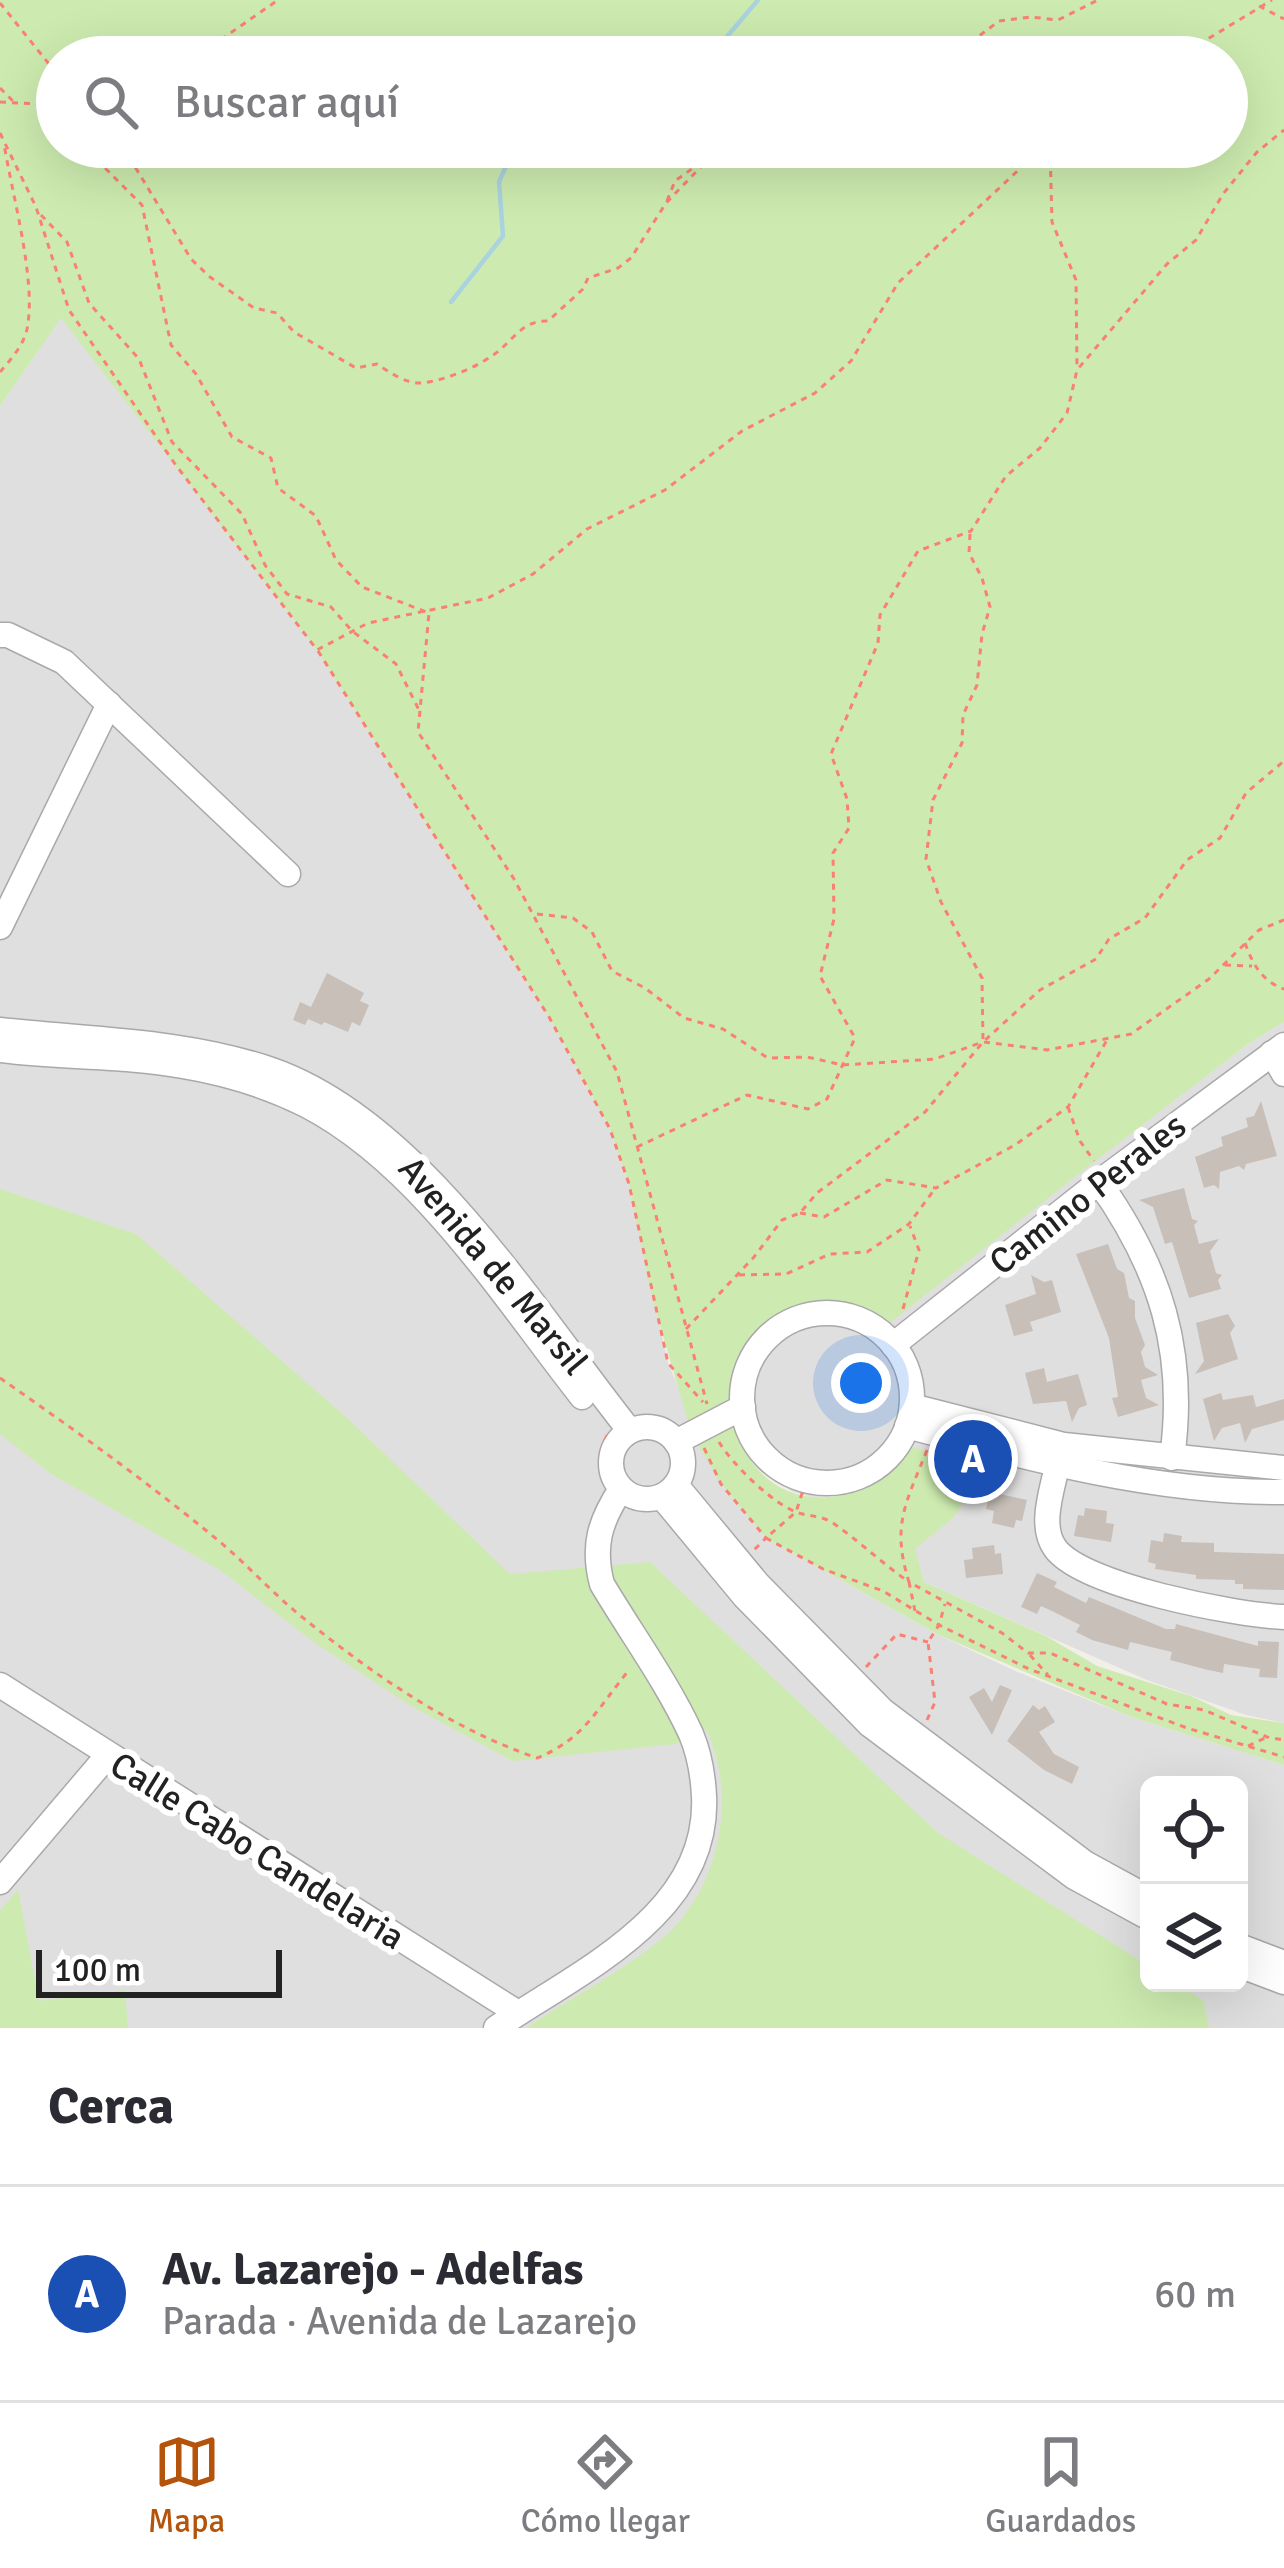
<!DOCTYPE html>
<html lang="es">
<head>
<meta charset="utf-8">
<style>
	body { margin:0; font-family:Signika,sans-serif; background:#f2f2f3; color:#2b2b33 }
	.controls { position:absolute; right:36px; bottom:36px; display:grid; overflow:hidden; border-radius:18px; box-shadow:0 12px 48px #0002 }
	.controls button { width:108px; height:108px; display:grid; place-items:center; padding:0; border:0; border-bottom:3px solid #e1e1e2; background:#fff; color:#2b2b33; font:60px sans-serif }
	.scale { position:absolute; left:36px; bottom:30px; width:246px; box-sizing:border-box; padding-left:12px; border:6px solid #222; border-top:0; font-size:33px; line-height:42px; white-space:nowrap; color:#222; -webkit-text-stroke:9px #fff; paint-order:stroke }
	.you { position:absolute; left:861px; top:1383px; width:42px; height:42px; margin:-30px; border:9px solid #fff; border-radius:50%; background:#1a73e8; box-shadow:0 0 0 18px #1a73e833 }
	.badge { display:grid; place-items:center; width:78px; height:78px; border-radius:50%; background:#b45309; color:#fff; font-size:39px; font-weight:700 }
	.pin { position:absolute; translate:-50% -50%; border:6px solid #fff; box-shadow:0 3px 12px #0006 }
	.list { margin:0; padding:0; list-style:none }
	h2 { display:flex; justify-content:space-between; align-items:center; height:156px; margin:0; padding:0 48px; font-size:51px }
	h2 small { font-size:39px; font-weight:400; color:#7c7c81 }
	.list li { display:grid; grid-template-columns:78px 1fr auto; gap:36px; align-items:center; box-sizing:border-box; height:216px; padding:0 48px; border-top:3px solid #e1e1e2 }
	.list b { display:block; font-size:45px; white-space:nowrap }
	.list p { margin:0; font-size:39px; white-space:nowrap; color:#7c7c81 }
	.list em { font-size:39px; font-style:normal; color:#7c7c81 }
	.icon { flex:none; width:66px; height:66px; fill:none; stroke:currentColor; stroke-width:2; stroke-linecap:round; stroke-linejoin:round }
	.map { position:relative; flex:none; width:1284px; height:2028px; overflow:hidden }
	.search { position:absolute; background:#fff; box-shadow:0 12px 48px #0002; left:36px; right:36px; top:36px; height:132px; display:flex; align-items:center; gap:30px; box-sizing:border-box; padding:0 42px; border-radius:66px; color:#7c7c81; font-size:45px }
	.sheet { height:372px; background:#fff }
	nav { display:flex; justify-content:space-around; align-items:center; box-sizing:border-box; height:168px; border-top:3px solid #e1e1e2; background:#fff; font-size:33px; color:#7c7c81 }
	nav a { display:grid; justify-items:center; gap:6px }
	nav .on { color:#b45309 }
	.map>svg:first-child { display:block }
</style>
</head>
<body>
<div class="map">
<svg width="1284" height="2028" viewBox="0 0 1284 2028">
	<rect width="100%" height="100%" fill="#f2efe9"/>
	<!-- residential -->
	<g fill="#e0dfdf" fill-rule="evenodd">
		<path d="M61 317 317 650 549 1017 610 1129 629 1184 668 1363 721 1484 766 1538 939 1635 1013 1670 1131 1717 1284 1765V2028H0V406ZM1149 1785H1239V1983H1149Z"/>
		<path d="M1284 1022V1723L1246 1715 1147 1680 924 1582 914 1549 913 1447 901 1465 880 1481 861 1491 815 1498 793 1492 758 1466 743 1447 734 1424 731 1406 733 1376 744 1352 757 1333 780 1314 806 1304 832 1302 858 1307 883 1318 1248 1044Z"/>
	</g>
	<!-- grass -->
	<g fill="#cdebb0" fill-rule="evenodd">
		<path d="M0 0H1284V1022L1248 1044 1094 1162 891 1322C698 1235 688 1506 828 1497 865 1494 893 1477 912 1447L985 1468 954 1517 915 1549 924 1582 1046 1636 1097 1666 1191 1696 1231 1715 1284 1723V1765L1131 1717 939 1635 766 1538 721 1484 691 1432 651 1294 629 1184 610 1129 549 1017 317 650 61 318 0 406ZM57 57H1227V147H57Z"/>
		<path d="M0 1189 136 1234 345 1416 510 1574 650 1562 938 1833 1149 1966V1983H1176L1204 2001 1209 2028H526C566 2001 650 1956 679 1922 723 1870 735 1790 706 1729L676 1744 513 1761 413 1707 315 1643 220 1570 51 1474 0 1434Z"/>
		<path d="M18 1889 39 2001 125 1990 128 2028H0V1911Z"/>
	</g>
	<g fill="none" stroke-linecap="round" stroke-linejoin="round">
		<!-- stream -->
		<g stroke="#aad3df" stroke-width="4.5">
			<path d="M705 57 719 46 758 0"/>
			<path d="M451 302 503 236 499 182 513 150 523 147"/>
		</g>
	</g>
	<!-- building -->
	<g fill="#c7bfb8">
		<path d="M327 973 364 993 360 1001 369 1005 360 1026 352 1022 348 1032 324 1022 322 1025 308 1019 305 1025 293 1020 300 1002 311 1007Z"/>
		<path d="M1261 1101 1277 1156 1246 1164 1244 1170 1239 1166 1220 1172 1219 1189 1214 1185 1204 1188 1195 1157 1223 1146 1221 1137 1248 1127 1246 1118 1254 1116Z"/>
		<path d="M1184 1188 1192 1219 1198 1221 1194 1225 1199 1244 1219 1239 1210 1251 1216 1273 1222 1275 1218 1280 1221 1289 1189 1298 1172 1242 1165 1244 1153 1207 1139 1200Z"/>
		<path d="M1108 1244 1117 1269 1124 1273 1129 1298 1135 1301V1318L1145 1345 1141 1352 1145 1367 1158 1375 1141 1380 1146 1398 1159 1405 1118 1417 1112 1398 1118 1397 1109 1338 1076 1254Z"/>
		<path d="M1031 1275 1044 1282 1052 1280 1061 1312 1030 1322 1033 1331 1014 1336 1005 1305 1036 1294Z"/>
		<path d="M1228 1314 1235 1326 1230 1333 1238 1359 1195 1374 1204 1361 1196 1323Z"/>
		<path d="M1044 1368 1047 1382 1078 1374 1087 1405 1079 1408 1072 1422 1066 1401 1033 1404 1025 1373Z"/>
		<path d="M1221 1393 1223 1400 1253 1395 1256 1407 1284 1399V1420L1252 1429 1245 1443 1240 1423 1222 1428 1214 1441 1203 1399Z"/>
		<path d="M990 1492 1027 1500 1022 1521 1016 1520 1014 1528 992 1523 994 1511 986 1509Z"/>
		<path d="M1085 1508 1107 1511 1106 1523 1114 1524 1111 1542 1074 1536 1078 1515 1084 1516Z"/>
		<path d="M1164 1533 1182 1536 1181 1542 1214 1543V1552L1284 1554V1590L1243 1589V1584H1235V1580L1196 1579V1575L1155 1569 1156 1564 1148 1562 1151 1540 1163 1542Z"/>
		<path d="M994 1545 995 1554 1001 1553 1003 1574 966 1578 964 1560 973 1559 972 1548Z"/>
		<path d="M1037 1573 1057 1582 1054 1587 1086 1603 1089 1597 1166 1629H1175L1176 1624 1258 1646V1641L1279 1642 1277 1678 1259 1677 1260 1669 1224 1664 1223 1673 1208 1670 1170 1660 1172 1652 1130 1642 1128 1650 1092 1640 1076 1632 1080 1625 1052 1611 1041 1606 1037 1614 1021 1607Z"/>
		<path d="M1000 1685 1012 1690 992 1735 969 1697 984 1688 992 1702Z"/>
		<path d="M1033 1705 1039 1710 1045 1706 1055 1722 1039 1732 1054 1754 1079 1767 1072 1784 1044 1770 1007 1741Z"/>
	</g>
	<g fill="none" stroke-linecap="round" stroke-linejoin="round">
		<!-- minor casing -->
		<g stroke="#a9a9a9" stroke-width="27">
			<g id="minor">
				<path d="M0 635H8L64 662 288 874"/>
				<path d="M0 927 109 704"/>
				<path d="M0 1030C92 1040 184 1040 272 1070 420 1122 535 1312 630 1431"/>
				<path d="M0 1050C60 1058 123 1055 183 1066 225 1073 268 1086 306 1105 420 1164 504 1298 582 1397"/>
				<path d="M1272 1053 1284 1074"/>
				<path d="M1099 1182C1160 1268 1187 1351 1172 1458"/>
				<circle cx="827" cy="1398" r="85"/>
				<path d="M893 1345 1099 1182 1284 1045"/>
				<path d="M912 1406 1064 1445 1284 1468"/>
				<path d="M907 1426C1030 1459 1156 1493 1284 1492"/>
				<circle cx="647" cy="1463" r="36"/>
				<path d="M676 1442 743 1407"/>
				<path d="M1057 1466C1052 1491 1039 1526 1055 1548 1082 1586 1236 1615 1284 1617"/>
				<path d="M676 1485 758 1584 882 1710 1085 1863 1149 1898"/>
				<path d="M662 1497 744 1596 870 1725 1074 1877 1149 1918"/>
				<path d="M0 1685 518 2013"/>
				<path d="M0 1882 108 1755"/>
				<path d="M1239 1946 1284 1963"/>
				<path d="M1239 1965 1284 1982"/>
				<path d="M496 2028C580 1971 710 1914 704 1796 703 1776 699 1753 691 1734 667 1682 631 1633 602 1584 592 1546 600 1521 621 1489"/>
			</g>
		</g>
		<!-- path -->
		<g stroke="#fa8072" stroke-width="3" stroke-dasharray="6 6" stroke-linecap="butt">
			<path d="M0 3 57 74"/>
			<path d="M1259 6 1284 19"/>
			<path d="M177 57 206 50 278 0"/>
			<path d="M951 57 999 21 1031 17 1058 20 1098 0"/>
			<path d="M1178 57 1272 0"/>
			<path d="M0 88 15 103"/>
			<path d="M0 102 57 105"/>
			<path d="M44 105 57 114"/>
			<path d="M0 133 36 207 69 310 175 464 317 650 368 623 488 598 533 574 587 529 665 490 742 431 815 393 851 361 898 283 1043 147"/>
			<path d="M94 147 106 169 142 205 171 345 196 374 232 437 271 458 278 488 316 516 336 560 362 587 429 613 418 732 514 879 617 1072 707 1404"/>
			<path d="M123 147 191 259 210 277 254 308 277 313 294 332 356 368 377 364C389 372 406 384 421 383 445 381 483 365 501 349 516 335 526 320 548 321L583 289 588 278 618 268 631 258 666 203 720 147"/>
			<path d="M1050 147 1052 222 1076 280 1077 369"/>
			<path d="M667 201 675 181 703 161"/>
			<path d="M41 215 67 242 89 303 139 359 172 442 242 514 265 565 287 594 331 607 352 631 396 664 419 710"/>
			<path d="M0 372C12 358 26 343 28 323 35 276 12 193 4 144"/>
			<path d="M970 534 969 553 982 578 990 607 982 634 977 685 963 715 962 743 933 800 926 859 941 902 982 978 983 1041"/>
			<path d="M318 651 549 1017 610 1129 629 1184 668 1363 703 1402"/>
			<path d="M537 914 573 918 592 932 612 971 645 988 684 1018 723 1029 768 1058 807 1057 843 1065 935 1059 983 1042 1047 1050 1131 1034 1209 979 1259 930 1284 920"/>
			<path d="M1245 943C1253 965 1262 981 1284 989"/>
			<path d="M1225 965 1252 966"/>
			<path d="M1068 1107 1080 1141 1094 1161"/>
			<path d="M637 1147 747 1095 808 1109 827 1099 855 1038 820 976 834 919 833 853 849 828 847 799 831 754 878 643 880 615 918 551 971 531 1006 476 1040 448 1067 413 1077 370 1167 264 1196 240 1223 194 1257 152 1284 130"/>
			<path d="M800 1213 824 1217 887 1180 936 1188 1015 1145 1068 1107 1107 1040"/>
			<path d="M739 1275 786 1274 830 1254 867 1252 909 1224 934 1190"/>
			<path d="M903 1309 919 1250 910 1226"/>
			<path d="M686 1329 754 1257 782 1220 800 1213 817 1193 925 1112 983 1042 1040 990 1096 959 1109 939 1145 918 1187 860 1220 838 1246 793 1284 761"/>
			<path d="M0 1378C72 1428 146 1481 214 1537 245 1562 271 1592 302 1617 374 1675 450 1728 537 1758 585 1739 598 1707 630 1669"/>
			<path d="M642 1416 667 1423"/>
			<path d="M719 1442C733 1465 771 1502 796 1512 809 1517 821 1515 833 1523 859 1541 883 1564 909 1582L915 1611"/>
			<path d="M704 1448 721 1484 766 1538 753 1551"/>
			<path d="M927 1450C906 1503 891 1525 909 1582L1002 1633 1028 1653H1050L1167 1704 1204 1710 1267 1737 1284 1740"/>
			<path d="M691 1455 693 1475"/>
			<path d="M605 1476 602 1448 608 1433"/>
			<path d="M806 1481 796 1512 766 1538 823 1569 883 1591 939 1625 1029 1669 1187 1728 1284 1757"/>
			<path d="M1030 1655 1048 1675"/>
			<path d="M866 1667 897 1634 928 1642"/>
			<path d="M927 1720 935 1702 928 1642 939 1625 945 1604"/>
			<path d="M1248 1746 1265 1738"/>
		</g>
		<!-- minor -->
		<use href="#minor" stroke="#fff" stroke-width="24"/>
	</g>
	<g text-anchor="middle" stroke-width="12" stroke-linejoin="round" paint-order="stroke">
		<!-- street labels -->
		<g font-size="36" fill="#222" stroke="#fff">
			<text transform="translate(1087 1193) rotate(-38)" y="13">Camino Perales</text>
			<text transform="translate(494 1265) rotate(50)" y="13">Avenida de Marsil</text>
			<text transform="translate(258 1850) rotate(32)" y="13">Calle Cabo Candelaria</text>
		</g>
	</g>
</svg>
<div class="controls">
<button><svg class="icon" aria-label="locate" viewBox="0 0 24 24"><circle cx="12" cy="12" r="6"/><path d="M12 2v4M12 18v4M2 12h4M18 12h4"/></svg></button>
<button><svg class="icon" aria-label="layers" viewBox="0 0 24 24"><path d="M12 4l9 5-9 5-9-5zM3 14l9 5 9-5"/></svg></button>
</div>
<div class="scale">100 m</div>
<div class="you"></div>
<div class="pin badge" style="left:973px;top:1459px;background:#1a4fb4">A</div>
<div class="search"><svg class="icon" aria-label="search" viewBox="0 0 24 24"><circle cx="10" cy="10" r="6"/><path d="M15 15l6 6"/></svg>Buscar aquí</div>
</div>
<section class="sheet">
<h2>Cerca<small></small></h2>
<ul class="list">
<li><span class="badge" style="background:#1a4fb4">A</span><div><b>Av. Lazarejo - Adelfas</b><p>Parada · Avenida de Lazarejo</p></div><em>60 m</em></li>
</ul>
</section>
<nav>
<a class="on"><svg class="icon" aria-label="map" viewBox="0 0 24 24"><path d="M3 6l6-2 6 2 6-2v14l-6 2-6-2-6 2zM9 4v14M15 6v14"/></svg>Mapa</a>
<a><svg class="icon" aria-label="directions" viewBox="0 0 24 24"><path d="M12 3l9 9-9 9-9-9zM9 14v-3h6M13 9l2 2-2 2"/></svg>Cómo llegar</a>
<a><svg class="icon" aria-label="saved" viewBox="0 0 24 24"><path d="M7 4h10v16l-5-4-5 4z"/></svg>Guardados</a>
</nav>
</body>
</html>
